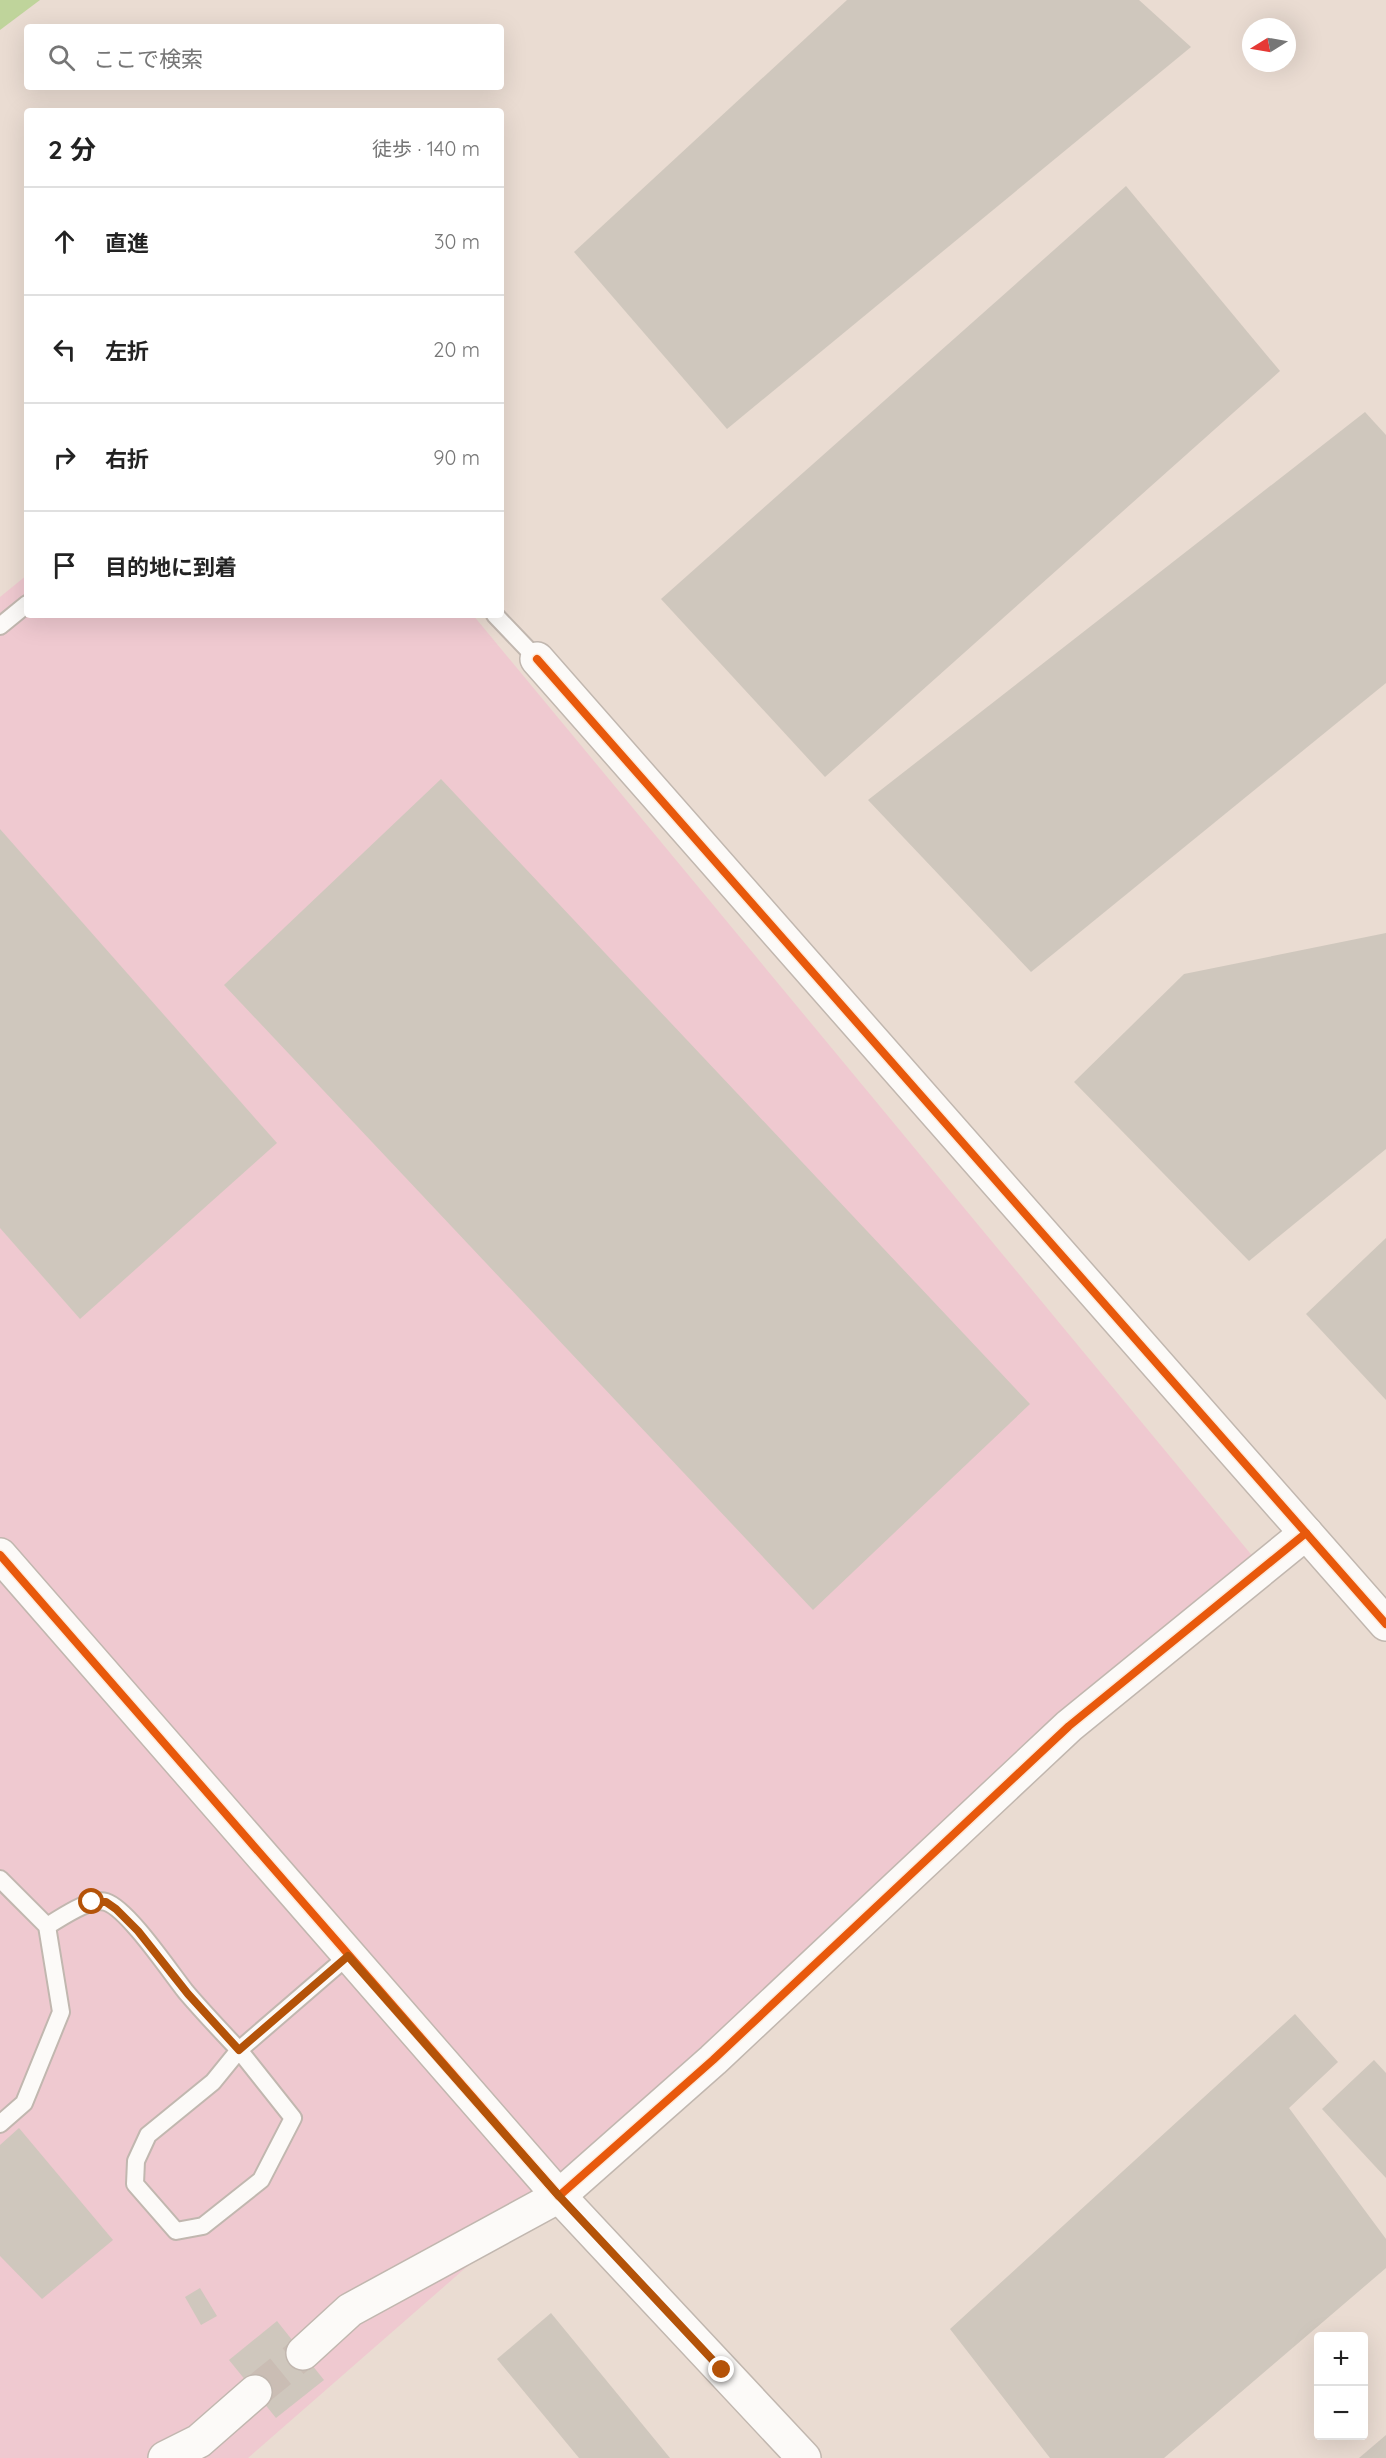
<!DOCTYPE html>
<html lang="ja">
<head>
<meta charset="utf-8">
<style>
	body { margin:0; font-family:Quicksand,"Noto Sans JP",sans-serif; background:#f2f2f2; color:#222 }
	.controls { position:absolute; right:18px; bottom:18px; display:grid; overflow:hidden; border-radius:6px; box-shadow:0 6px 24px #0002 }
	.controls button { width:54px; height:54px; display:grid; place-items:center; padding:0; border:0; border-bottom:2px solid #e0e0e0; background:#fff; color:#222; font:30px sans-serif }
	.compass { position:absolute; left:1242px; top:18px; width:54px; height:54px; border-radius:50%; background:#fff; box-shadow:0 6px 24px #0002; rotate:259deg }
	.stop { position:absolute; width:18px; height:18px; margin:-14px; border:4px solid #b45309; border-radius:50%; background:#fff }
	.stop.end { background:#b45309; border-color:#fff; box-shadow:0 2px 6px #0008 }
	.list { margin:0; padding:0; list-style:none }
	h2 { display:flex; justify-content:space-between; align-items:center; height:78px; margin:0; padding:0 24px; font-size:26px }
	h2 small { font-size:20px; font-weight:400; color:#767676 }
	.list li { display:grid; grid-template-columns:39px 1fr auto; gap:18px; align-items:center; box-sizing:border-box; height:108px; padding:0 24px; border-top:2px solid #e0e0e0 }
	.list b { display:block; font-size:22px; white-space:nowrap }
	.list em { font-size:20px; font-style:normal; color:#767676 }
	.icon { flex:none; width:33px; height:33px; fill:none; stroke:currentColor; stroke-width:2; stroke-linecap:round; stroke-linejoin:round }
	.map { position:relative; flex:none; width:1386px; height:2458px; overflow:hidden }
	.search { position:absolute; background:#fff; box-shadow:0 6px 24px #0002; left:24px; top:24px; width:480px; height:66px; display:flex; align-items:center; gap:15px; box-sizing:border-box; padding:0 21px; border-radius:6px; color:#767676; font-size:22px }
	.panel { position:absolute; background:#fff; box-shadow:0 6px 24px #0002; left:24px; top:108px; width:480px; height:510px; border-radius:6px }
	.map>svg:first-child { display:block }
</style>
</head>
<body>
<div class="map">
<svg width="1386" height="2458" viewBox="0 0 1386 2458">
	<rect width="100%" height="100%" fill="#eadcd2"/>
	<!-- green -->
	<path fill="#efc9d0" d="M27 575V615H473L1264 1570 248 2458H0V597Z"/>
	<!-- water -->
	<path fill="#bfd49b" d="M0 0H40L0 30Z"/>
	<!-- building -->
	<g fill="#cfc7bd">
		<path d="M847 0H1139L1191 47 727 429 574 252Z"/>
		<path d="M1126 186 1280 371 825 777 661 599Z"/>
		<path d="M1365 412 1386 435V683L1031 972 868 800Z"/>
		<path d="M441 779 1030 1404 813 1610 224 985Z"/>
		<path d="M0 829 277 1143 80 1319 0 1228Z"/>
		<path d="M1386 933V1149L1249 1261 1074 1082 1184 974Z"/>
		<path d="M1386 1238V1400L1306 1314Z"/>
		<path d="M1295 2014 1338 2062 1289 2108 1386 2239V2268L1164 2458H1050L950 2329Z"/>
		<path d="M1374 2060 1386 2073V2178L1322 2109Z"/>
		<path d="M19 2128 113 2240 42 2299 0 2256V2145Z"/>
		<path d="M200 2288 217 2316 201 2325 185 2297Z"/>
		<path d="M551 2313 670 2458H579L497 2359Z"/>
		<path d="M277 2321 324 2380 276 2418 229 2360Z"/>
		<path d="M1386 2435V2458H1359Z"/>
	</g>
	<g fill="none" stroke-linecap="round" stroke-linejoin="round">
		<!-- tertiary-tunnel -->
		<path stroke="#cabdb4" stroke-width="33" stroke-dasharray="33 16" stroke-linecap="butt" d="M255 2392 303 2353"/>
		<!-- service casing -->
		<g stroke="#c1b7af" stroke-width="20">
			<g id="service">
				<path d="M495 615 537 659"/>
				<path d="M0 626 27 604"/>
				<path d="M0 1879 47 1926 61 2012 24 2103 0 2124"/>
				<path d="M47 1926C61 1918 90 1897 106 1902 128 1909 170 1972 186 1992 203 2012 221 2031 239 2050L213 2082 148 2135 136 2161 135 2184 176 2231 203 2226 261 2180 293 2118 239 2050 348 1956"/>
			</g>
		</g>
		<!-- tertiary casing -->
		<g stroke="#c1b7af" stroke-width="36">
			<g id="tertiary">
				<path d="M537 659 1386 1624"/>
				<path d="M0 1555 559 2196 713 2060 1069 1726 1306 1533"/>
				<path d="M303 2353 350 2310 559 2196 804 2458"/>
				<path d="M165 2458 199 2441 255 2392"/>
			</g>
		</g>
		<!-- service -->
		<use href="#service" stroke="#fcfaf8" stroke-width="16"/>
		<!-- tertiary -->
		<use href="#tertiary" stroke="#fcfaf8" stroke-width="33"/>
		<!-- cycleway casing -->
		<g stroke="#feead9" stroke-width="11">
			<g id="cycleway">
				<path d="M537 659 1386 1624"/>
				<path d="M0 1555 559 2196 713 2060 1069 1726 1306 1533"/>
			</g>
		</g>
		<!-- cycleway -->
		<use href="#cycleway" stroke="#e8590c" stroke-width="8"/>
	</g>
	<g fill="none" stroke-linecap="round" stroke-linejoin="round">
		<!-- route -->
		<path stroke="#b45309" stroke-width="8" d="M92 1902H106L116 1909 138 1931 188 1994 239 2050 348 1956 559 2196 722 2370"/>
	</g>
</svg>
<div class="controls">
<button>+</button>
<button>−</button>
</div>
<svg class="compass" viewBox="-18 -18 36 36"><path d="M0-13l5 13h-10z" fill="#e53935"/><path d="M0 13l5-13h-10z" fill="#767676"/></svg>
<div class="stop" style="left:92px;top:1902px"></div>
<div class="stop end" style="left:722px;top:2370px"></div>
<div class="search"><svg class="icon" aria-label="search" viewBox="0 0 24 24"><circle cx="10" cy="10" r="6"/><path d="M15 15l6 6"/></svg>ここで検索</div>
<section class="panel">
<h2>2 分<small>徒歩 · 140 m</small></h2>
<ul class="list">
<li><svg class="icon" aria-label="ahead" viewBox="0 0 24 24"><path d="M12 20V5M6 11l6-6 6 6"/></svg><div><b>直進</b></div><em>30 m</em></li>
<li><svg class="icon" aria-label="left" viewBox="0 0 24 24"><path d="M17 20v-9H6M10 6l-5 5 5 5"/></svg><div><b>左折</b></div><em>20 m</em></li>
<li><svg class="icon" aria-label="right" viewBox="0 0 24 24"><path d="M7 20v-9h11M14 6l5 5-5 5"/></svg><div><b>右折</b></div><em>90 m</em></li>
<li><svg class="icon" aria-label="arrive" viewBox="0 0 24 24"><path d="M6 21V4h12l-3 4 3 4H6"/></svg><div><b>目的地に到着</b></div></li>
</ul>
</section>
</div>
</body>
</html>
